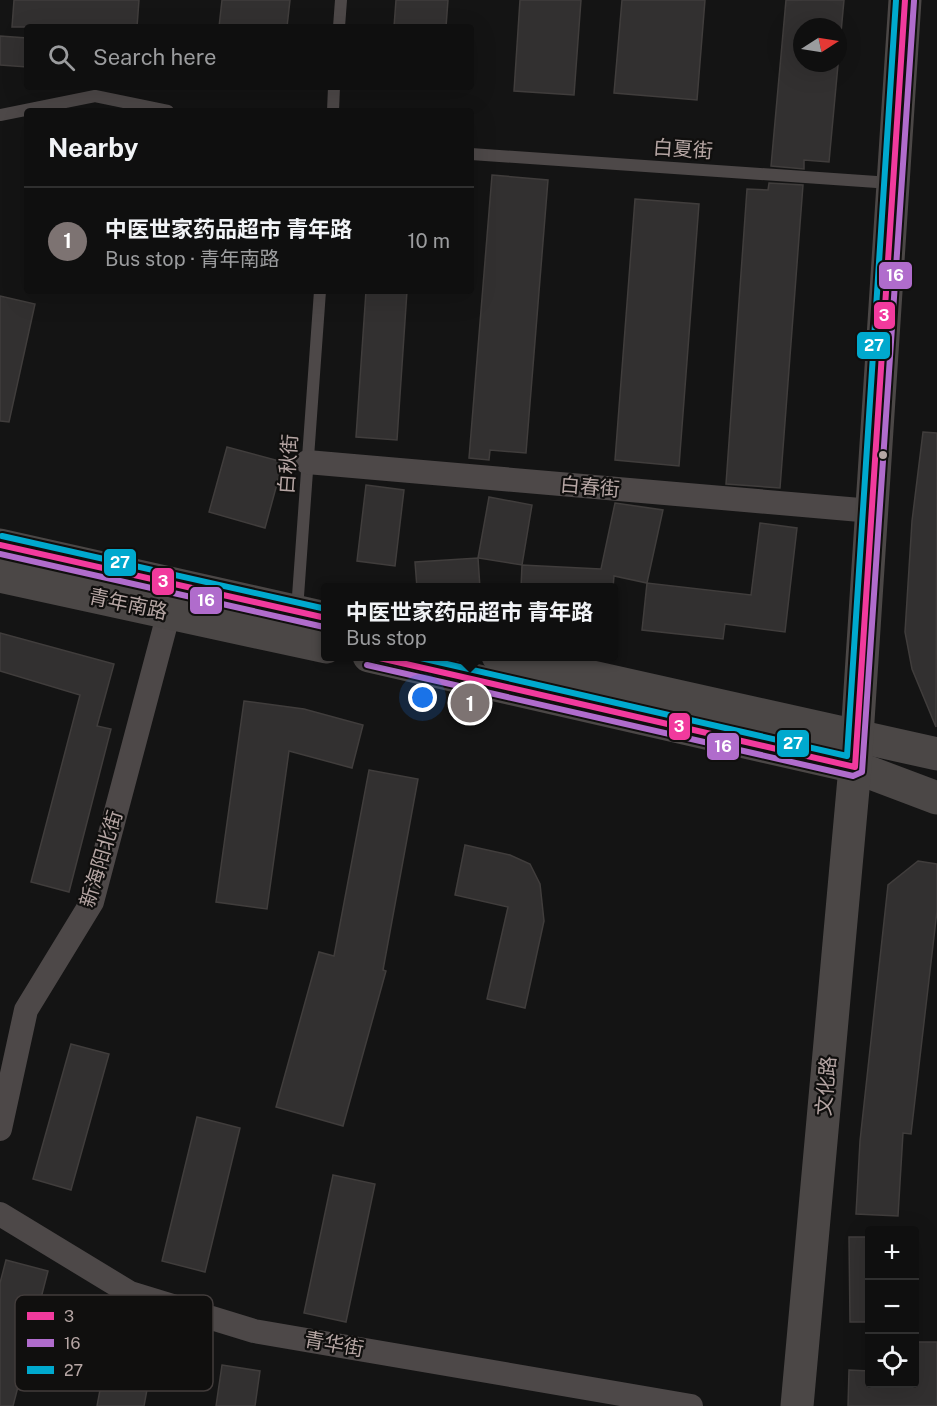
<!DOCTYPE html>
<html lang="en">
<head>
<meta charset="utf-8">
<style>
	body { margin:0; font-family:"Public Sans","Noto Sans SC",sans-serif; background:#181818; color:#f1f3f6 }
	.controls { position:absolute; right:18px; bottom:18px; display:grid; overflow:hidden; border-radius:6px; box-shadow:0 6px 24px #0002 }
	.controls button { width:54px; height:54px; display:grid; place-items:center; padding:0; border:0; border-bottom:2px solid #2f2f2f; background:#0f0f0f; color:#f1f3f6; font:30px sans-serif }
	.compass { position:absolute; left:793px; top:18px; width:54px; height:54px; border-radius:50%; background:#0f0f0f; box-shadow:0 6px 24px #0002; rotate:78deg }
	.you { position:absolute; left:423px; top:698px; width:21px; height:21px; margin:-15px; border:4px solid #fff; border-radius:50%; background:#1a73e8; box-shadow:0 0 0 9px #1a73e833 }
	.badge { display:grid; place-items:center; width:39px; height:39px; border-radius:50%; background:#7d7372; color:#fff; font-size:20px; font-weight:700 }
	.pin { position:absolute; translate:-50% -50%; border:3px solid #fff; box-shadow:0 2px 6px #0006 }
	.popup { position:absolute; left:321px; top:583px; width:297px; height:78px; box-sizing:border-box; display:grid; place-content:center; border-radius:6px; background:#0f0f0f; filter:drop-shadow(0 2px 4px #0005); font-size:20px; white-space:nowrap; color:#9b9c9e }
	.popup b { font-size:22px; color:#f1f3f6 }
	.popup::after { content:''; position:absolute; left:50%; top:100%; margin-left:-12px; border:12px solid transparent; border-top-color:#0f0f0f }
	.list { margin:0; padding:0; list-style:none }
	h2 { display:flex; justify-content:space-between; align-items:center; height:78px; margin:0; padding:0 24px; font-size:26px }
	h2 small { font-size:20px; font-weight:400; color:#9b9c9e }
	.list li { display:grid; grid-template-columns:39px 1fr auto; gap:18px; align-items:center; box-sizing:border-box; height:108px; padding:0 24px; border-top:2px solid #2f2f2f }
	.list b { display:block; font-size:22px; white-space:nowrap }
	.list p { margin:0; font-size:20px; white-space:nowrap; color:#9b9c9e }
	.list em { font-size:20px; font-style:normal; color:#9b9c9e }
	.icon { flex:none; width:33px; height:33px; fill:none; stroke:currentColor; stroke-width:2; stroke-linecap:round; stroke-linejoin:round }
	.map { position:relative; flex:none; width:937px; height:1406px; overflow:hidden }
	.search { position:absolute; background:#0f0f0f; box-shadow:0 6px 24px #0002; left:24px; top:24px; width:450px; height:66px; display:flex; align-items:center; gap:15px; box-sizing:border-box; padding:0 21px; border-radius:6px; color:#9b9c9e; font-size:22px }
	.panel { position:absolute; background:#0f0f0f; box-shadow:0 6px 24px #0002; left:24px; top:108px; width:450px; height:186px; border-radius:6px }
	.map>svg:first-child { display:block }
</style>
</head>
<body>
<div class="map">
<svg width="937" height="1406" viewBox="0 0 937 1406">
	<rect width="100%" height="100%" fill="#141414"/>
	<!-- building -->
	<g fill="#323030" stroke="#403d3c" stroke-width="1.5" fill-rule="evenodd">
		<path d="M14 0H139L137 27H12Z"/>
		<path d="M222 0H290L287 27H219Z"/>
		<path d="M396 0H448L446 27H394Z"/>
		<path d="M520 0H581L574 95 514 91Z"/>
		<path d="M622 0H705L697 100 614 93Z"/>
		<path d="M786 0H844L829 162 804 160V169L771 166ZM802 27H838V63H802Z"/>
		<path d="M0 36 27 38V67L0 65Z"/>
		<path d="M492 175 548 180 526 453 490 450 489 460 469 458Z"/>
		<path d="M769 183 803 185 780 488 726 484 747 189 768 190Z"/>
		<path d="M635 199 699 204 679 466 615 460Z"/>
		<path d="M366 291H407L397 440 356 437Z"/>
		<path d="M0 296 35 304 9 422 0 421Z"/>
		<path d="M923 432 937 433 936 727 912 669 905 632 912 521Z"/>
		<path d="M227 447 283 462 265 528 209 512Z"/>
		<path d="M366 485 404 490 395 566 357 561Z"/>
		<path d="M489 497 532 505 522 565 478 558Z"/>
		<path d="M615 503 663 510 647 583 614 576 613 588H521L522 565 601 569Z"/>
		<path d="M760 523 797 528 785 632 725 624 723 639 642 630 647 583 751 595Z"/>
		<path d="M478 558 480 588H417L415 562Z"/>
		<path d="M0 633 114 664 97 726 111 729 69 892 31 882 80 695 0 671Z"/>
		<path d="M244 701 304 709 363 725 352 768 289 751 267 909 216 902Z"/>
		<path d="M369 770 418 779 383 970 386 971 343 1126 276 1107 319 952 334 956Z"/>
		<path d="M465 845 510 855 530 864 540 884 544 921 525 1008 487 999 508 907 455 895Z"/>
		<path d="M918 861 937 864V911L911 1134 903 1133 898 1216 856 1214 860 1141 888 885Z"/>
		<path d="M71 1044 109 1054 71 1190 33 1179Z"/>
		<path d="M197 1117 240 1128 205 1272 162 1261Z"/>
		<path d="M333 1175 375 1184 346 1322 304 1313Z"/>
		<path d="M849 1237H870V1322H850Z"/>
		<path d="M6 1260 48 1271 13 1406H0V1283Z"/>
		<path d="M113 1321 158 1330 144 1406H97Z"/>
		<path d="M915 1342H937V1406H848L849 1370 870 1371V1383H915Z"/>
		<path d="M222 1365 260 1371 255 1406H216Z"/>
	</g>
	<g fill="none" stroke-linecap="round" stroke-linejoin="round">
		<!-- lane -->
		<g stroke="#4d4848" stroke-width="12">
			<path d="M339 27 341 0"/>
			<path d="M333 111 334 87"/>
			<path d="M0 115 95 96 168 111"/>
			<path d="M471 154 891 183"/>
			<path d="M297 610 320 291"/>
		</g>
		<!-- street -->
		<g stroke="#4d4848" stroke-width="24">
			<path d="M307 462 872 511"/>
			<path d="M0 1129 26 1010 92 902 169 612"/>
			<path d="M0 1214 130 1293 254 1331 691 1406"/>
		</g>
		<!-- secondary -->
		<g stroke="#4b4746" stroke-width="33">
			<path d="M0 545 326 618"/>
			<path d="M0 576 326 647"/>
			<path d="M369 656 855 767 937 798"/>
			<path d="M498 656 937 754"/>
			<path d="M797 1406 855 767 905 0"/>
		</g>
		<!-- bus-1 casing -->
		<g stroke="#100f0e" stroke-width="10">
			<g id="bus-1">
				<path d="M0 545 326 618"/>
				<path d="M371 656 855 767 905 0"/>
			</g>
		</g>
		<!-- bus-2 casing -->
		<g stroke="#100f0e" stroke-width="10">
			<g id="bus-2">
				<path d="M0 554 324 627"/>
				<path d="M367 665 853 776 862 772 914 1"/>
			</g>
		</g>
		<!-- bus-3 casing -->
		<g stroke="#100f0e" stroke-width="10">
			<g id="bus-3">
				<path d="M2 536 326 609"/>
				<path d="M412 656 847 756 896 0"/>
			</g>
		</g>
		<!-- bus-1 -->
		<use href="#bus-1" stroke="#f13a9d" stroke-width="6"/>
		<!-- bus-2 -->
		<use href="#bus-2" stroke="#b06ccc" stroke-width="6"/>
		<!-- bus-3 -->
		<use href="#bus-3" stroke="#00a9ce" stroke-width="6"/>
	</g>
	<!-- markers -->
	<circle fill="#b6a6a4" stroke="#100f0e" stroke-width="2" cx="883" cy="455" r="5"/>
	<g text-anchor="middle" stroke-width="4.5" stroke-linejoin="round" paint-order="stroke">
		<!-- street labels -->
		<g font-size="20" fill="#b6a6a4" stroke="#100f0e">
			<text transform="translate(683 149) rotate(4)" y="7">白夏街</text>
			<text transform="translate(288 464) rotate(-86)" y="7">白秋街</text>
			<text transform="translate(590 487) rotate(5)" y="7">白春街</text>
			<text transform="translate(128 604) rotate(12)" y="7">青年南路</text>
			<text transform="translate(101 859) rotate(-73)" y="7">新海阳北街</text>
			<text transform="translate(826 1086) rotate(-85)" y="7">文化路</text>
			<text transform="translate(334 1344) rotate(10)" y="7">青华街</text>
		</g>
	</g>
	<!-- legend -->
	<rect x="15" y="1295" width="198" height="96" rx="9" fill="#100f0e" stroke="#423c3b" stroke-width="1.5"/>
	<rect x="27" y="1312" width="27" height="8" fill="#f13a9d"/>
	<rect x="27" y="1339" width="27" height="8" fill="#b06ccc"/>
	<rect x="27" y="1366" width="27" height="8" fill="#00a9ce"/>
	<g font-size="16" fill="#b6a6a4">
		<text x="64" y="1322">3</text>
		<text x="64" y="1349">16</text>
		<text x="64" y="1376">27</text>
	</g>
	<g stroke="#100f0e" stroke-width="2">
		<rect x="878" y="261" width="35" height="29" rx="6" fill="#b06ccc"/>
		<rect x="873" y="301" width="23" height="29" rx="6" fill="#f13a9d"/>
		<rect x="856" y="331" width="35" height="29" rx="6" fill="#00a9ce"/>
		<rect x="103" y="548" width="34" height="29" rx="6" fill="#00a9ce"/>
		<rect x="151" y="567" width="24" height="29" rx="6" fill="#f13a9d"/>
		<rect x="189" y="586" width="34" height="29" rx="6" fill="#b06ccc"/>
		<rect x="668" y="712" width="23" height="29" rx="6" fill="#f13a9d"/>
		<rect x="776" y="729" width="34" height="29" rx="6" fill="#00a9ce"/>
		<rect x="706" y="732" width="34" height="29" rx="6" fill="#b06ccc"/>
	</g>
	<g font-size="16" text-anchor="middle" font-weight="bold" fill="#fff">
		<text x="895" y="281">16</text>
		<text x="884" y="321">3</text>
		<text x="874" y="351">27</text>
		<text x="120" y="568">27</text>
		<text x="163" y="587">3</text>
		<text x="206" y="606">16</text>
		<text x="679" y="732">3</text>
		<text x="793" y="749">27</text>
		<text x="723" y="752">16</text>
	</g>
</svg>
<div class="controls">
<button>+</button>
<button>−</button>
<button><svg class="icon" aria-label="locate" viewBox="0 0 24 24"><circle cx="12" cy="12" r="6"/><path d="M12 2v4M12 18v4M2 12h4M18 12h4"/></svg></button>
</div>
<svg class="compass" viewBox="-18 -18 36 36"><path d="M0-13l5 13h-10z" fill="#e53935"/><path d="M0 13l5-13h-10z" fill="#9b9c9e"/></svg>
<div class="you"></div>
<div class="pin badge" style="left:470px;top:703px">1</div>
<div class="popup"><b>中医世家药品超市 青年路</b>Bus stop</div>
<div class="search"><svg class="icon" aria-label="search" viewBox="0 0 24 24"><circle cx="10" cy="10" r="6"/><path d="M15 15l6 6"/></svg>Search here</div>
<section class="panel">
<h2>Nearby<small></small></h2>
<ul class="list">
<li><span class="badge">1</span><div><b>中医世家药品超市 青年路</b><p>Bus stop · 青年南路</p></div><em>10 m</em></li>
</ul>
</section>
</div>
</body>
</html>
